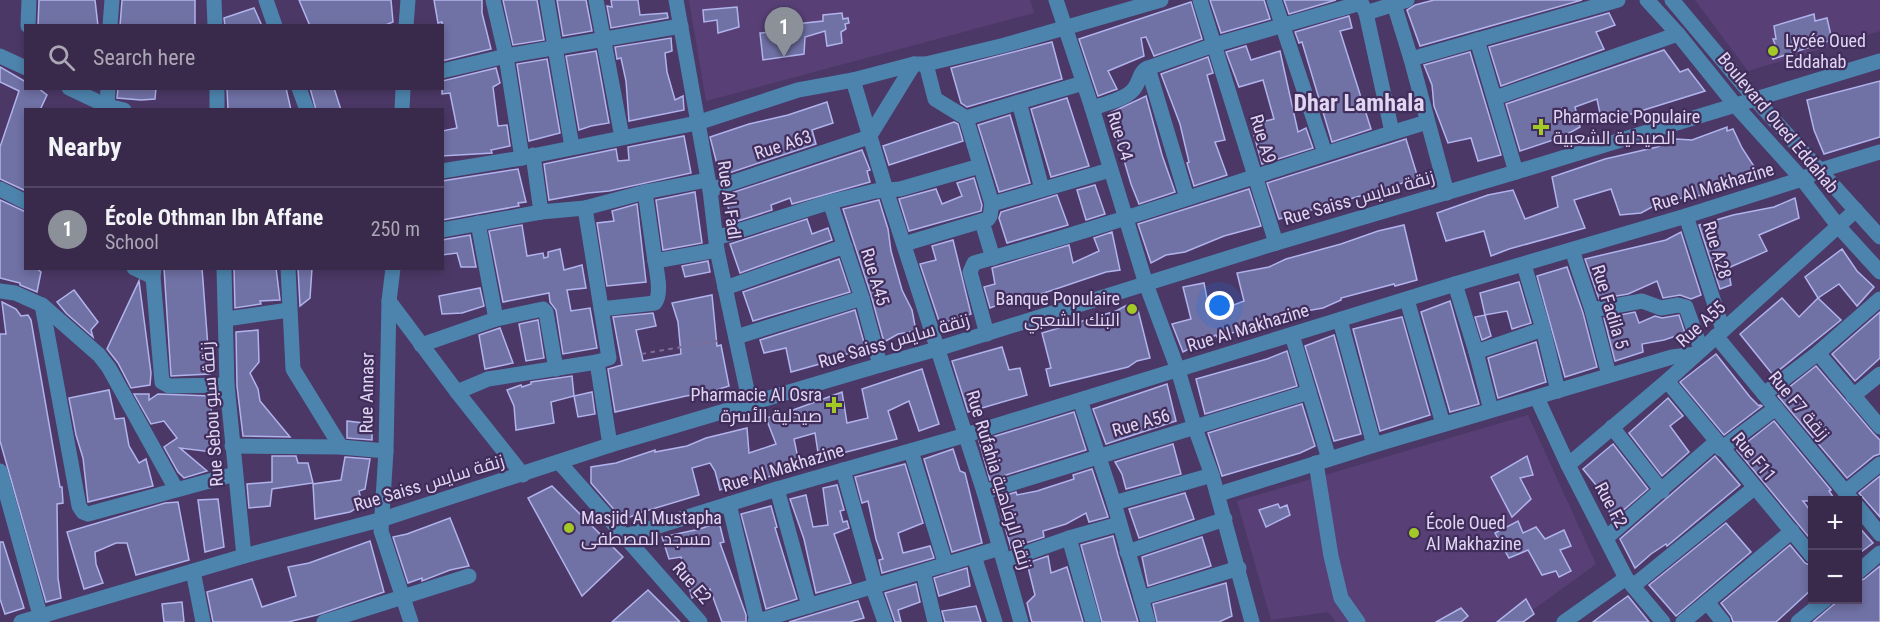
<!DOCTYPE html>
<html lang="en">
<head>
<meta charset="utf-8">
<style>
	body { margin:0; font-family:"Roboto Condensed",Cairo,sans-serif; background:#443656; color:#f1f3f6 }
	.controls { position:absolute; right:18px; bottom:18px; display:grid; overflow:hidden; border-radius:0px; box-shadow:0 3px 9px #0003 }
	.controls button { width:54px; height:54px; display:grid; place-items:center; padding:0; border:0; border-bottom:2px solid #534664; background:#392a4c; color:#f1f3f6; font:30px sans-serif }
	.you { position:absolute; left:1220px; top:306px; width:21px; height:21px; margin:-15px; border:4px solid #fff; border-radius:50%; background:#1a73e8; box-shadow:0 0 0 9px #1a73e833 }
	.badge { display:grid; place-items:center; width:39px; height:39px; border-radius:50%; background:#8c9099; color:#fff; font-size:20px; font-weight:700 }
	.pin { position:absolute; translate:-50% -50px; filter:drop-shadow(0 2px 3px #0008) }
	.pin::after { content:''; position:absolute; top:32px; width:21px; height:18px; background:inherit; clip-path:polygon(0 0,100% 0,50% 100%) }
	.list { margin:0; padding:0; list-style:none }
	h2 { display:flex; justify-content:space-between; align-items:center; height:78px; margin:0; padding:0 24px; font-size:26px }
	h2 small { font-size:20px; font-weight:400; color:#aba7b5 }
	.list li { display:grid; grid-template-columns:39px 1fr auto; gap:18px; align-items:center; box-sizing:border-box; height:84px; padding:0 24px; border-top:2px solid #534664 }
	.list b { display:block; font-size:22px; white-space:nowrap }
	.list p { margin:0; font-size:20px; white-space:nowrap; color:#aba7b5 }
	.list em { font-size:20px; font-style:normal; color:#aba7b5 }
	.icon { flex:none; width:33px; height:33px; fill:none; stroke:currentColor; stroke-width:2; stroke-linecap:round; stroke-linejoin:round }
	.map { position:relative; flex:none; width:1880px; height:622px; overflow:hidden }
	.search { position:absolute; background:#392a4c; box-shadow:0 3px 9px #0003; left:24px; top:24px; width:420px; height:66px; display:flex; align-items:center; gap:15px; box-sizing:border-box; padding:0 21px; border-radius:0px; color:#aba7b5; font-size:22px }
	.panel { position:absolute; background:#392a4c; box-shadow:0 3px 9px #0003; left:24px; top:108px; width:420px; height:162px; border-radius:0px }
	.map>svg:first-child { display:block }
</style>
</head>
<body>
<div class="map">
<svg width="1880" height="622" viewBox="0 0 1880 622">
	<rect width="100%" height="100%" fill="#4c3866"/>
	<!-- built -->
	<g fill="#584076">
		<path d="M689 0H1030L1034 13 706 101Z"/>
		<path d="M1695 0H1880V31L1748 71Z"/>
		<path d="M1528 415 1596 564 1516 622H1336L1328 612 1271 620 1237 501Z"/>
	</g>
	<!-- building -->
	<g fill="#7071a5" stroke="#b1b3ec" stroke-width="1.5">
		<path d="M39 0H95L98 26H38Z"/>
		<path d="M122 0H195V26H120Z"/>
		<path d="M299 0H391L393 22 383 26H310Z"/>
		<path d="M434 0H482V13L491 49 442 61V22L438 23Z"/>
		<path d="M503 0H537L544 40 513 45Z"/>
		<path d="M557 0H586L592 31 563 36Z"/>
		<path d="M611 0H638L640 15 667 13 668 18 611 28 607 6 612 7Z"/>
		<path d="M1210 0H1264L1270 19 1221 33Z"/>
		<path d="M1284 0H1336L1289 14Z"/>
		<path d="M1434 0H1582L1420 46 1407 10 1415 5Z"/>
		<path d="M1191 2 1202 39 1154 56 1146 37 1141 38 1144 56 1108 71 1117 89 1098 96 1079 39Z"/>
		<path d="M737 7 739 27 718 33 717 20 704 22 703 10Z"/>
		<path d="M254 8 262 26H225L224 18Z"/>
		<path d="M842 13 843 19 848 18 849 23 845 24 846 29 841 32 842 43 827 46 825 31 805 37 804 54 763 60 760 33 787 31V25L823 21V15Z"/>
		<path d="M1609 13 1615 25 1596 32 1604 49 1501 86 1489 47Z"/>
		<path d="M1814 14 1815 21 1827 18 1832 40 1773 59 1768 49 1776 47 1773 39H1776L1774 26Z"/>
		<path d="M1349 16 1352 28 1340 31 1371 129 1332 142 1302 42 1299 43 1295 32Z"/>
		<path d="M671 38 672 51 665 53 667 72 675 100 683 96 684 110 629 121 626 81 621 58 617 59 615 47Z"/>
		<path d="M1052 42 1062 79 967 107 961 103 951 68Z"/>
		<path d="M1246 46 1251 60 1280 51 1298 132 1306 128 1313 148 1262 164 1251 124 1274 119 1263 80 1239 87 1226 52Z"/>
		<path d="M1664 50 1680 72 1688 69 1705 91 1602 123 1597 99 1575 107 1580 127 1562 137 1520 151 1506 104Z"/>
		<path d="M596 51 609 123 591 126 579 130 566 56Z"/>
		<path d="M1470 52 1501 155 1478 161 1471 138 1448 143 1434 106 1432 85 1424 65Z"/>
		<path d="M1208 57 1213 73 1207 75 1225 140 1215 142 1227 175 1194 186 1187 163 1189 162 1180 124 1161 74Z"/>
		<path d="M547 59 560 133 529 141 517 64Z"/>
		<path d="M0 67 26 82V88H38L47 95 40 110H26V191L0 179V147L19 91 0 82Z"/>
		<path d="M496 68 500 83 493 87 498 126 507 125 510 146 491 150 492 153 442 156V131L457 128 450 93 442 94V81Z"/>
		<path d="M1880 81V137L1824 154 1814 130 1807 100Z"/>
		<path d="M118 88H156L155 99 141 100 117 98Z"/>
		<path d="M227 88H286L291 110H228Z"/>
		<path d="M310 88H334L341 110H316Z"/>
		<path d="M1146 96 1162 155 1175 192 1139 204 1131 184 1110 113Z"/>
		<path d="M1067 98 1089 166 1051 177 1031 109Z"/>
		<path d="M827 102 833 123 812 130 816 144 720 176 710 137 749 124 788 115Z"/>
		<path d="M1010 115 1030 183 999 192 978 125Z"/>
		<path d="M954 122 958 124 963 141 889 165 883 146Z"/>
		<path d="M1727 127V131L1733 129 1742 148 1757 171 1750 183 1727 185 1703 195 1663 201 1641 213 1620 215 1611 189 1574 200 1585 228 1509 249 1491 256 1484 231 1446 241 1437 213 1488 195 1513 190 1525 219 1558 207 1552 177 1605 159 1657 147 1676 139 1692 140Z"/>
		<path d="M684 136 691 173 609 191 588 193 549 200 544 164 616 149 618 161 629 160 628 147Z"/>
		<path d="M1406 139 1418 178 1371 193 1279 219 1267 183Z"/>
		<path d="M862 150 870 170 867 171 870 182 792 204 790 198 771 205 772 210 732 223 725 195Z"/>
		<path d="M518 169 526 202 518 203 519 206 442 220V181Z"/>
		<path d="M974 178 982 205 981 211 909 231 899 199 936 189 942 204 962 196 957 183Z"/>
		<path d="M1095 185 1105 214 1086 220 1077 190Z"/>
		<path d="M1249 189 1261 226 1224 236 1185 252 1166 255 1151 263 1138 224Z"/>
		<path d="M695 192 702 243 663 250 656 200Z"/>
		<path d="M1057 195 1068 225 1007 243 999 218 1001 212Z"/>
		<path d="M1795 198 1799 218 1759 235 1767 251 1728 268 1731 285 1720 289 1699 225 1733 215 1774 207Z"/>
		<path d="M0 200 26 212V268H36L41 272 37 292 20 285V283L0 278Z"/>
		<path d="M879 200 888 229 891 251 902 290 912 310 916 331 898 334 884 342 871 295 843 209Z"/>
		<path d="M637 204 646 282 607 286 597 223 614 221 612 211Z"/>
		<path d="M807 219 812 234 828 228 832 240 740 273 730 244Z"/>
		<path d="M522 225 527 256 543 253 544 258 548 257V252L560 249 564 270 582 265 586 288 567 290 571 311 590 308 597 348 563 354 556 310 550 302 549 293 503 302 489 231Z"/>
		<path d="M1404 225 1417 280 1395 286 1394 284 1341 298V300L1323 308 1283 315 1284 317 1253 327 1217 337 1216 335 1183 352 1172 324 1191 319 1183 287 1204 283 1210 314 1244 301 1237 273 1269 267 1286 259 1341 244 1378 231Z"/>
		<path d="M1112 232 1120 270 1106 272 1041 294 1010 302V300L990 308 984 287 995 284 992 268 1069 245 1073 263 1099 251 1094 238Z"/>
		<path d="M1681 232 1701 295 1691 299 1680 295 1663 298 1657 281 1628 294 1599 299 1585 259 1666 240Z"/>
		<path d="M470 235 476 267H461L457 253 442 255V240Z"/>
		<path d="M953 240 971 314 940 324 920 264 936 260 932 246Z"/>
		<path d="M1842 249 1857 271 1874 287 1857 306 1839 284 1818 298 1805 277Z"/>
		<path d="M839 259 850 292 753 321 743 292Z"/>
		<path d="M708 261 710 272 685 277 682 266Z"/>
		<path d="M1567 267 1583 313 1597 367 1565 377 1537 276Z"/>
		<path d="M164 268H202L210 374 171 376Z"/>
		<path d="M234 268H276L280 300 260 301 261 304 235 308Z"/>
		<path d="M298 268H312L310 298 300 306Z"/>
		<path d="M139 281 151 373 150 385 131 388 118 363 107 349Z"/>
		<path d="M1519 282 1531 323 1512 329 1507 311 1485 315 1480 293Z"/>
		<path d="M480 288 484 306 462 313 442 314 439 296Z"/>
		<path d="M74 290 98 322 91 330 93 337 66 313 57 302Z"/>
		<path d="M712 295 717 346 721 345 729 386 707 393 686 396 615 412 608 369 622 365 613 317 653 313 656 326 636 330 643 361 681 354 678 322 672 303Z"/>
		<path d="M1782 298 1799 317 1818 298 1841 320 1773 375 1740 334Z"/>
		<path d="M1450 301 1479 404 1450 412 1421 312Z"/>
		<path d="M2 302 16 309 21 316 28 315 31 320 60 487H62L63 503 57 504 58 578 61 598 46 602 0 441V334H6Z"/>
		<path d="M1129 304 1137 306 1150 358 1137 361 1128 367 1050 386 1046 369 1051 368 1042 333 1116 311Z"/>
		<path d="M855 310 866 350 842 355 827 362 791 372 786 348 764 353 760 340Z"/>
		<path d="M1635 312 1639 323 1655 316 1662 318 1679 315 1685 333 1664 340 1642 344 1643 352 1615 361 1604 318Z"/>
		<path d="M1880 312V358L1855 381 1832 354Z"/>
		<path d="M1485 315 1491 336 1482 340 1475 317Z"/>
		<path d="M1402 317 1430 415 1380 431 1353 329Z"/>
		<path d="M538 320 544 358 526 361 519 324Z"/>
		<path d="M500 328 513 363 485 369 479 335Z"/>
		<path d="M258 330 259 362 250 373 258 389 260 401 290 437 243 436 237 386 236 332Z"/>
		<path d="M1334 335 1361 434 1334 441 1305 346Z"/>
		<path d="M1536 342 1546 382 1498 398 1488 358Z"/>
		<path d="M1002 347 1009 370 1020 368 1027 395 968 412 952 361Z"/>
		<path d="M1287 351 1297 386 1205 414 1196 379 1267 359Z"/>
		<path d="M1716 354 1750 397 1759 406 1760 405 1762 406 1724 435 1680 382Z"/>
		<path d="M1816 366 1873 433 1880 440V454L1874 456 1847 478 1778 396Z"/>
		<path d="M922 369 939 424 919 431 909 401 888 411 897 439 819 459 815 433 794 439 799 463 780 474 754 480 753 477 720 490 715 471 710 463 692 468 699 495 639 513 623 520 591 483V467L616 463 655 450V452L687 446 706 438 747 428 749 453 776 444 766 418 785 413 842 392 847 423 868 418 862 389Z"/>
		<path d="M572 376 574 396 551 402 554 423 516 430 514 406 507 390 521 385 522 387 531 384V382Z"/>
		<path d="M1167 384 1176 421 1106 444 1093 409Z"/>
		<path d="M109 390 115 419 124 418 129 446 139 463 146 459 153 486 88 502 83 458 76 435 69 398Z"/>
		<path d="M592 392 595 414 578 417 574 396Z"/>
		<path d="M134 394H149V400L158 394 211 396 212 452 180 448 207 471 184 478 178 472 164 447 177 438 164 421 151 424Z"/>
		<path d="M1668 398 1683 416 1670 426 1689 452 1662 476 1629 433Z"/>
		<path d="M1302 404 1315 446 1300 453 1222 476 1208 433Z"/>
		<path d="M1074 412 1086 450 990 480 979 441Z"/>
		<path d="M347 421 372 424V440L347 438Z"/>
		<path d="M1774 421 1831 490 1829 491 1836 501H1803L1812 513V541L1737 450Z"/>
		<path d="M1173 444 1181 474 1126 489 1122 474 1115 462Z"/>
		<path d="M1613 444 1648 489 1612 520 1606 502 1596 485 1583 469Z"/>
		<path d="M953 449 960 471 965 473 982 543 952 552 924 459Z"/>
		<path d="M272 456H296L298 463H308L313 483 272 489 270 506 249 508 247 484 272 482Z"/>
		<path d="M1527 456 1533 475 1520 478 1531 499 1512 517 1491 477Z"/>
		<path d="M1715 456 1740 485 1667 546 1666 544 1651 554 1635 568 1620 539Z"/>
		<path d="M345 457 370 459 365 489 359 491 362 505 350 512 315 519 313 484 341 480Z"/>
		<path d="M905 464 923 523 898 533 903 553 930 546 934 558 882 573 879 560 883 559 876 539 868 501 862 503 855 477Z"/>
		<path d="M1092 469 1108 517 1089 522 1086 513 1066 524 1043 531 1044 537 1011 548 997 498 1016 492 1017 495 1037 491 1074 479 1073 475Z"/>
		<path d="M1880 476V517L1859 493Z"/>
		<path d="M837 485 844 510 840 511 843 522 847 521 849 528 834 534 851 583 816 593 804 539 790 499 806 495 813 527 828 525 823 488Z"/>
		<path d="M552 486 623 557 582 596 528 498Z"/>
		<path d="M1185 493 1194 519 1139 538 1129 509Z"/>
		<path d="M218 499 224 547 205 552 198 500Z"/>
		<path d="M178 502 189 560 136 575 127 543H116L95 552 96 564 103 583 84 589 67 532 165 503Z"/>
		<path d="M1278 504 1280 508 1287 505 1290 515 1266 527 1259 510Z"/>
		<path d="M771 506 777 527 775 528 797 599 766 609 741 514Z"/>
		<path d="M450 518 469 566 450 570 422 581V578L408 583 393 537 407 534Z"/>
		<path d="M1518 521 1523 533 1536 527 1545 539 1564 530 1571 546 1560 550 1571 571 1559 577 1556 571 1542 575 1528 550 1509 558 1495 533Z"/>
		<path d="M719 522 724 542 720 543 746 615V622H722L710 589 692 598 681 557 669 559 662 537 700 529Z"/>
		<path d="M1726 523 1751 552 1676 616 1649 585Z"/>
		<path d="M1857 525 1873 543 1857 555Z"/>
		<path d="M1113 536 1118 555 1138 622H1102L1081 545Z"/>
		<path d="M1202 537 1211 566 1148 586 1142 557Z"/>
		<path d="M370 541 384 592 317 615 288 622H213L207 592 252 579 262 607 296 596 288 567 309 563Z"/>
		<path d="M0 542H3L24 608 5 614 0 599Z"/>
		<path d="M1790 545 1805 563 1812 566V589L1776 622H1733L1731 616 1721 603Z"/>
		<path d="M1048 556 1051 573 1067 567 1083 622H1032L1031 619 1027 603 1035 595 1027 563Z"/>
		<path d="M1880 566V622H1813L1839 600H1857V581L1864 579Z"/>
		<path d="M967 568 970 586 939 596 934 578Z"/>
		<path d="M1226 583 1232 616 1219 622H1157L1153 604Z"/>
		<path d="M916 584 920 602 898 610 901 622H895L885 593Z"/>
		<path d="M648 590 680 622H612Z"/>
		<path d="M1628 596 1649 622H1593L1614 606Z"/>
		<path d="M1526 599 1534 614 1523 622H1497Z"/>
		<path d="M858 601 864 618 849 622H789Z"/>
		<path d="M182 602 184 622H164L162 604Z"/>
		<path d="M976 606 981 622H945L942 611Z"/>
		<path d="M1461 608 1468 616 1461 622H1436Z"/>
	</g>
	<g fill="none" stroke-linecap="round" stroke-linejoin="round">
		<!-- path -->
		<path stroke="#7d6d95" stroke-width="2" stroke-dasharray="4.5 4.5" stroke-linecap="butt" d="M624 357 721 340"/>
		<!-- minor -->
		<g stroke="#4d84ae" stroke-width="15">
			<path d="M214 0 215 26"/>
			<path d="M266 0 275 26"/>
			<path d="M493 0 506 56 522 158"/>
			<path d="M547 0 572 147"/>
			<path d="M596 0 622 137"/>
			<path d="M676 0 710 190 717 250 750 404"/>
			<path d="M1056 0 1092 108 1146 284 1178 370 1195 428 1212 475 1252 622"/>
			<path d="M1200 0 1276 243"/>
			<path d="M1274 0 1325 153"/>
			<path d="M1360 0 1366 13 1392 132"/>
			<path d="M1647 0 1678 34 1736 106 1802 179 1839 227 1880 272"/>
			<path d="M1672 0 1755 99 1880 237"/>
			<path d="M1394 4 1411 59 1447 193"/>
			<path d="M1366 13 1407 0"/>
			<path d="M28 26 29 0"/>
			<path d="M110 26 112 0"/>
			<path d="M406 26 408 0"/>
			<path d="M1477 40 1516 172"/>
			<path d="M0 56 26 68"/>
			<path d="M1411 59 1618 0"/>
			<path d="M1148 68 1187 198"/>
			<path d="M442 71 506 56 681 26"/>
			<path d="M853 80 886 190 984 492 1021 622"/>
			<path d="M69 88 107 106 124 110"/>
			<path d="M217 88V110"/>
			<path d="M299 88 307 110"/>
			<path d="M1495 98 1678 34"/>
			<path d="M1019 102 1042 189"/>
			<path d="M107 106 108 88"/>
			<path d="M1092 108C1104 104 1123 100 1132 91 1140 84 1138 72 1148 68L1214 45 1361 3"/>
			<path d="M402 110 403 88"/>
			<path d="M966 118 1083 83"/>
			<path d="M533 155 541 212"/>
			<path d="M442 171 522 158 697 123 798 90 853 80 914 64H926L1005 45 1161 0"/>
			<path d="M0 189 26 202"/>
			<path d="M710 190 869 137 914 64"/>
			<path d="M645 192 655 261 717 250"/>
			<path d="M830 202 862 298 880 365"/>
			<path d="M992 204 1110 170"/>
			<path d="M1686 216 1723 330"/>
			<path d="M982 222 993 258"/>
			<path d="M478 223 496 319"/>
			<path d="M442 230 541 212 585 208 645 192 707 180"/>
			<path d="M716 238 830 202 875 191 900 189 980 166"/>
			<path d="M904 244 988 219 990 216 992 204 966 118 935 99 926 64"/>
			<path d="M1572 250 1592 310 1609 375"/>
			<path d="M1524 265 1543 329 1558 391"/>
			<path d="M134 268 153 277"/>
			<path d="M154 268 153 277 162 382 169 386 227 385"/>
			<path d="M224 268 227 385 244 556"/>
			<path d="M288 268 293 369 341 447"/>
			<path d="M393 268 389 301 386 451 381 531 411 622"/>
			<path d="M1455 284 1476 352 1491 410"/>
			<path d="M725 288 845 246"/>
			<path d="M0 291 15 293 42 305 99 355 109 368 176 489"/>
			<path d="M1407 300 1443 424"/>
			<path d="M389 301 457 392 523 475"/>
			<path d="M42 305 79 506 83 512 88 514 235 474"/>
			<path d="M601 309 655 303C662 293 657 273 655 261"/>
			<path d="M1592 310 1642 301 1661 308 1678 305 1686 307 1701 349"/>
			<path d="M226 319 289 310"/>
			<path d="M1340 320 1374 445"/>
			<path d="M987 334 970 272 974 263C1126 221 1276 168 1427 122"/>
			<path d="M1292 335 1329 459"/>
			<path d="M1716 336 1852 500"/>
			<path d="M736 337 862 298"/>
			<path d="M421 345 496 319 543 309 546 312 556 369"/>
			<path d="M1476 352 1543 329"/>
			<path d="M1818 353 1880 427"/>
			<path d="M597 362 610 445"/>
			<path d="M1667 381 1812 556"/>
			<path d="M457 392 488 379 597 362 609 358 585 208"/>
			<path d="M1764 394 1818 353 1880 299"/>
			<path d="M1853 396 1880 374"/>
			<path d="M1537 398 1568 465 1626 578 1663 622"/>
			<path d="M1080 400 1114 503 1148 622"/>
			<path d="M1612 427 1662 491"/>
			<path d="M232 446 341 447 386 451"/>
			<path d="M1721 449 1776 408"/>
			<path d="M911 451 946 565"/>
			<path d="M559 462 700 622"/>
			<path d="M1316 463 1331 556 1341 598 1358 622"/>
			<path d="M1568 465 1667 381 1856 210"/>
			<path d="M843 470 876 587"/>
			<path d="M0 471 42 622"/>
			<path d="M777 489 809 606"/>
			<path d="M984 492 1309 392"/>
			<path d="M1845 492 1880 464"/>
			<path d="M1219 494 1374 445 1672 357 1696 354"/>
			<path d="M1114 503 1212 475"/>
			<path d="M729 504 757 621"/>
			<path d="M1858 507 1880 534"/>
			<path d="M626 536 777 489 966 435 1455 284 1686 216 1802 179 1821 170 1880 152"/>
			<path d="M1606 538 1716 442"/>
			<path d="M1127 552 1225 519"/>
			<path d="M974 556 995 622"/>
			<path d="M1004 561 1069 538"/>
			<path d="M193 571 203 622"/>
			<path d="M923 572 935 622"/>
			<path d="M1858 572 1880 553"/>
			<path d="M1633 586 1754 488"/>
			<path d="M873 588 885 622"/>
			<path d="M1141 598 1239 568"/>
			<path d="M1707 602 1723 622"/>
			<path d="M21 622 244 556 383 519 610 445 880 365 937 349 1276 243 1516 172 1880 61"/>
			<path d="M324 622 469 576"/>
			<path d="M755 622 1000 548"/>
			<path d="M1093 622 1069 538 1119 524"/>
			<path d="M1564 622 1626 578"/>
			<path d="M1683 622 1792 531"/>
			<path d="M1798 622 1825 600"/>
		</g>
	</g>
	<!-- markers -->
	<g fill="#a3c926" stroke="#412d5b" stroke-width="2">
		<circle cx="1773" cy="51" r="6"/>
		<path d="M1538 118h6v6h6v6h-6v6h-6v-6h-6v-6h6z"/>
		<circle cx="1132" cy="309" r="6"/>
		<path d="M831 396h6v6h6v6h-6v6h-6v-6h-6v-6h6z"/>
		<circle cx="569" cy="528" r="6"/>
		<circle cx="1414" cy="533" r="6"/>
	</g>
	<g text-anchor="middle" stroke-width="4.5" stroke-linejoin="round" paint-order="stroke">
		<!-- poi labels -->
		<g font-size="18" fill="#e0d6f2" stroke="#412d5b" text-anchor="start">
			<text x="1785" y="47">Lycée Oued<tspan x="1785" dy="21">Eddahab</tspan></text>
			<text x="1553" y="123">Pharmacie Populaire<tspan x="1553" dy="21">الصيدلية الشعبية</tspan></text>
			<text x="1120" y="305" text-anchor="end">Banque Populaire<tspan x="1120" dy="21">البنك الشعبي</tspan></text>
			<text x="822" y="401" text-anchor="end">Pharmacie Al Osra<tspan x="822" dy="21">صيدلية الأسرة</tspan></text>
			<text x="581" y="524">Masjid Al Mustapha<tspan x="581" dy="21">مسجد المصطفى</tspan></text>
			<text x="1426" y="529">École Oued<tspan x="1426" dy="21">Al Makhazine</tspan></text>
		</g>
		<!-- street labels -->
		<g font-size="18" fill="#e0d6f2" stroke="#412d5b">
			<text transform="translate(1778 123) rotate(50)" y="6">Boulevard Oued Eddahab</text>
			<text transform="translate(1120 136) rotate(73)" y="6">Rue C4</text>
			<text transform="translate(1263 139) rotate(73)" y="6">Rue A9</text>
			<text transform="translate(783 145) rotate(-18)" y="6">Rue A63</text>
			<text transform="translate(1713 187) rotate(-17)" y="6">Rue Al Makhazine</text>
			<text transform="translate(1359 198) rotate(-16)" y="6">Rue Saiss زنقة سايس</text>
			<text transform="translate(729 200) rotate(82)" y="6">Rue Al Fadl</text>
			<text transform="translate(1717 250) rotate(73)" y="6">Rue A28</text>
			<text transform="translate(875 277) rotate(73)" y="6">Rue A45</text>
			<text transform="translate(1610 307) rotate(73)" y="6">Rue Fadila 5</text>
			<text transform="translate(1701 324) rotate(-42)" y="6">Rue A55</text>
			<text transform="translate(1248 328) rotate(-17)" y="6">Rue Al Makhazine</text>
			<text transform="translate(894 341) rotate(-16)" y="6">Rue Saiss زنقة سايس</text>
			<text transform="translate(367 393) rotate(-89)" y="6">Rue Annasr</text>
			<text transform="translate(1799 406) rotate(50)" y="6">Rue F7 زنقة</text>
			<text transform="translate(212 414) rotate(-94)" y="6">Rue Sebou زنقة سبو</text>
			<text transform="translate(1141 423) rotate(-16)" y="6">Rue A56</text>
			<text transform="translate(1754 457) rotate(50)" y="6">Rue F11</text>
			<text transform="translate(783 468) rotate(-17)" y="6">Rue Al Makhazine</text>
			<text transform="translate(999 480) rotate(73)" y="6">Rue Rufahia زنقة الرفاهية</text>
			<text transform="translate(429 483) rotate(-17)" y="6">Rue Saiss زنقة سايس</text>
			<text transform="translate(1611 505) rotate(62)" y="6">Rue F2</text>
			<text transform="translate(692 583) rotate(49)" y="6">Rue E2</text>
		</g>
		<!-- district labels -->
		<g font-size="24" font-weight="bold" fill="#e0d6f2" stroke="#412d5b">
			<text x="1359" y="111">Dhar Lamhala</text>
		</g>
	</g>
</svg>
<div class="controls">
<button>+</button>
<button>−</button>
</div>
<div class="you"></div>
<div class="pin badge" style="left:784px;top:57px">1</div>
<div class="search"><svg class="icon" aria-label="search" viewBox="0 0 24 24"><circle cx="10" cy="10" r="6"/><path d="M15 15l6 6"/></svg>Search here</div>
<section class="panel">
<h2>Nearby<small></small></h2>
<ul class="list">
<li><span class="badge">1</span><div><b>École Othman Ibn Affane</b><p>School</p></div><em>250 m</em></li>
</ul>
</section>
</div>
</body>
</html>
